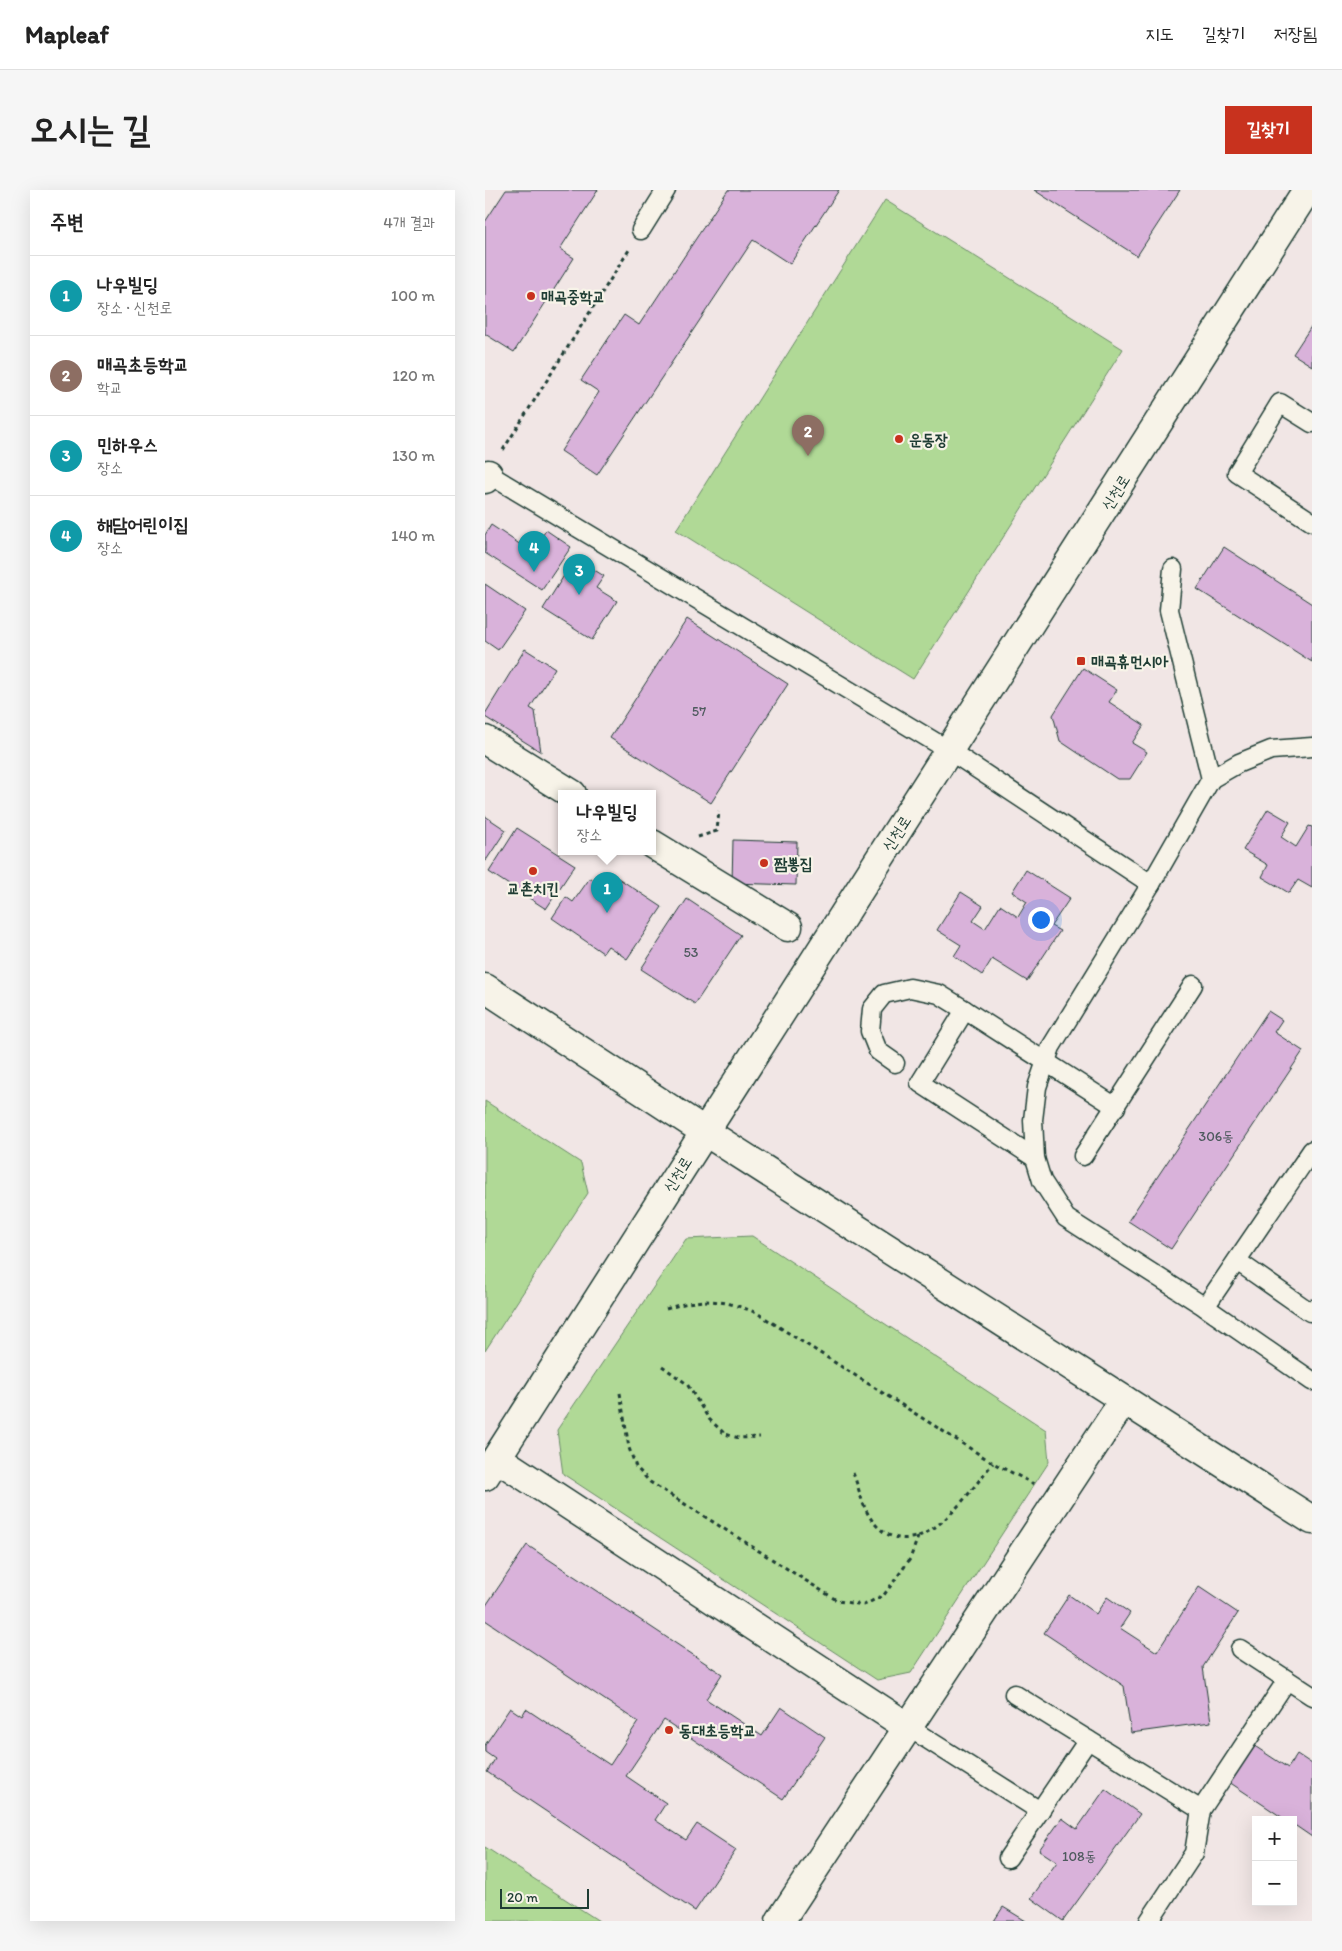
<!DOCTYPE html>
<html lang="ko">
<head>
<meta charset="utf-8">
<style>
	body { margin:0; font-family:Itim,"Poor Story",sans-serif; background:#f6f6f6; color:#222 }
	.controls { position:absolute; right:15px; bottom:15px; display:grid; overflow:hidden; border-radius:0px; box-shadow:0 5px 20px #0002 }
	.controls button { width:45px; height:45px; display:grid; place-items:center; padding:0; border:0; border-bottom:1px solid #e0e0e0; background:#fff; color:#222; font:25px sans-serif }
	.scale { position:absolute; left:15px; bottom:12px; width:89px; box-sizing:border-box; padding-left:5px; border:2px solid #1f3d34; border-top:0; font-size:14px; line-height:18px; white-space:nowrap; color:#1f3d34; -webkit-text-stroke:4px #f7f3e8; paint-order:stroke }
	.you { position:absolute; left:555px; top:729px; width:18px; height:18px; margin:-12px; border:4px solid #fff; border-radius:50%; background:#1a73e8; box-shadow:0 0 0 8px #1a73e833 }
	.badge { display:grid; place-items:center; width:32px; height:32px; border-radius:50%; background:#c8321e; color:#fff; font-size:16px; font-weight:700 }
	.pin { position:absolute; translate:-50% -41px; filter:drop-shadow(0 1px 2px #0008) }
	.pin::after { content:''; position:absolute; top:26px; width:18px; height:15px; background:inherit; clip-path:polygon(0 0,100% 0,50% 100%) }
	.popup { position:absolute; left:73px; top:600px; width:98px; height:65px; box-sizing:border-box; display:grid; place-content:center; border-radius:0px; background:#fff; filter:drop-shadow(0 1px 4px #0005); font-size:16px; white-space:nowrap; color:#767676 }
	.popup b { font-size:19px; color:#222 }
	.popup::after { content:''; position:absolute; left:50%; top:100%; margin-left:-10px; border:10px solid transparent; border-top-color:#fff }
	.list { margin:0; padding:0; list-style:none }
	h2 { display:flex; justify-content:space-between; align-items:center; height:65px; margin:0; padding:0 20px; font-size:21px }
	h2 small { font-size:16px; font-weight:400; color:#767676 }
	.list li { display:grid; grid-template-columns:32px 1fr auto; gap:15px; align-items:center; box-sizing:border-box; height:80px; padding:0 20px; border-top:1px solid #e0e0e0 }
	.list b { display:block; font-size:19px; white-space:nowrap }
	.list p { margin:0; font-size:16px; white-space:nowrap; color:#767676 }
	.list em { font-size:16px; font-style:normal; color:#767676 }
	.map { position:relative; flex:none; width:827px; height:1731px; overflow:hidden; border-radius:0px }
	header { display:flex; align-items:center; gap:30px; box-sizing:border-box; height:70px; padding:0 25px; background:#fff; border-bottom:1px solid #e0e0e0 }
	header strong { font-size:24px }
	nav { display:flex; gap:28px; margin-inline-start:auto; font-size:18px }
	.intro { display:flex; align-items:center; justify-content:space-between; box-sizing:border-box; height:120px; padding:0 30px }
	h1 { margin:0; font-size:35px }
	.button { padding:12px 22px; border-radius:0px; background:#c8321e; color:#fff; font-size:18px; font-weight:700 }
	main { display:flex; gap:30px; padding:0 30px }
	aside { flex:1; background:#fff; border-radius:0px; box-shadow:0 5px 20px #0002 }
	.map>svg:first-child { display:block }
</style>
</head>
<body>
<header>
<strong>Mapleaf</strong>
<nav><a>지도</a><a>길찾기</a><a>저장됨</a></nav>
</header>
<div class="intro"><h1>오시는 길</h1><a class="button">길찾기</a></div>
<main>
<aside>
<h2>주변<small>4개 결과</small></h2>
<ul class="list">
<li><span class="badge" style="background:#0f9aa8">1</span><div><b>나우빌딩</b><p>장소 · 신천로</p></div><em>100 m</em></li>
<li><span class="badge" style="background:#8d6e63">2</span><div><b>매곡초등학교</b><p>학교</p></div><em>120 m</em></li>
<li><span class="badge" style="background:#0f9aa8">3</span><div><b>민하우스</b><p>장소</p></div><em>130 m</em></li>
<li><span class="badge" style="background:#0f9aa8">4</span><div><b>해담어린이집</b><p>장소</p></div><em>140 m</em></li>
</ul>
</aside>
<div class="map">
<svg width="827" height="1731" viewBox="0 0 827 1731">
	<rect width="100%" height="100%" fill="#f1e6e5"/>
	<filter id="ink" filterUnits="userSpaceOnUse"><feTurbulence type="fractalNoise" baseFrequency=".02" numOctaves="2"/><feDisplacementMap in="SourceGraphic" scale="10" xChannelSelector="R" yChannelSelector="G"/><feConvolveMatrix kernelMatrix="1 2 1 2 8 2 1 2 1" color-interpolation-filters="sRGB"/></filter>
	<g filter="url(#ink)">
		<!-- green -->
		<g fill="#b0d996" stroke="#688b65">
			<path d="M400 10 638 159 428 489 191 340Z"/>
			<path d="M0 911 96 973 103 1003 0 1161Z"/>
			<path d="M267 1046 561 1240 564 1272 426 1483 392 1490 78 1284 72 1240 201 1049Z"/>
			<path d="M0 1657 114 1731H0Z"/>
		</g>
		<!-- building -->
		<g fill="#d9b2da" stroke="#1f3d34">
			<path d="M21 0H113L75 59 89 68 29 162 0 144V32Z"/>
			<path d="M243 0H354L305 74 268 50 112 285 76 261 114 202 96 190 139 125 154 135Z"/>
			<path d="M549 0H695L652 66Z"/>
			<path d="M827 135V176L808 164Z"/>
			<path d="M6 335 39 357 44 349 52 354 61 340 86 357 57 400 0 363V345Z"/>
			<path d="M739 357 827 414V472L712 399Z"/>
			<path d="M90 368 119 386 111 398 132 411 107 450 58 419Z"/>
			<path d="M0 394 40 421 13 460 0 451Z"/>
			<path d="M202 429 303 494 226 613 125 548Z"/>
			<path d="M40 459 70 478 45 518 50 521 56 562 0 527V524Z"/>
			<path d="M598 478 632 500 624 512 659 535 647 553 662 562 645 589H632L575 551 568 525Z"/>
			<path d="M783 619 805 632 796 647 811 657 824 636 827 637V698L813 690 804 703 777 687 783 675 758 660Z"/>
			<path d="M0 626 21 640 0 672Z"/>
			<path d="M32 638 90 675 61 719 4 682Z"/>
			<path d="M248 650 312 652 311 695 247 693Z"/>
			<path d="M541 680 585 708 566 736 575 741 542 791 507 769 497 785 469 766 476 755 452 740 476 702 498 716 488 731 500 739 515 715 533 727 542 712 527 702Z"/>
			<path d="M112 686 127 696 133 688 177 717 142 769 123 756 118 763 67 728 81 707 88 712 105 688 109 690Z"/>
			<path d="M202 709 256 745 210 814 156 779Z"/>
			<path d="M783 821 797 830 789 842 818 861 686 1059 643 1031Z"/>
			<path d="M42 1355 237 1484 221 1509 277 1546 296 1517 340 1547 298 1609 179 1530 141 1586 181 1613 170 1630 201 1650 212 1634 251 1660 210 1721 2 1582 10 1569 0 1562V1555L25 1518 37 1526 41 1519 125 1575 153 1532 0 1430V1417Z"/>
			<path d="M714 1397 753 1423 718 1477 726 1532 646 1543 639 1496 559 1443 584 1405 611 1424 622 1407 645 1423 635 1438 672 1462Z"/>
			<path d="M768 1555 803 1578 812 1564 827 1574V1647L808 1634V1630H801L744 1592Z"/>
			<path d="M620 1599 655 1624 578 1731 546 1708 572 1672 554 1660 577 1628 592 1639Z"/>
			<path d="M518 1717 541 1731H509Z"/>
		</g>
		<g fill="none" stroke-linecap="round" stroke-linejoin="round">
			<!-- service casing -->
			<g stroke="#1f3d34" stroke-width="21">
				<g id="service">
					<path d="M156 40 181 0"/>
					<path d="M827 233 795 213 752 283 827 332"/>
					<path d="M0 282 465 561 666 694"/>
					<path d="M688 379 684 420 726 589 666 694 566 857 552 897 548 930 550 968 557 991 581 1028 720 1117 827 1191"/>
					<path d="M726 589 754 573 786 560 827 557"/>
					<path d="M410 873 393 861 385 841 387 819 399 804 425 798 454 804 480 820"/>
					<path d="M598 966 708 795"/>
					<path d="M550 968 435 893 480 820 631 917"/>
					<path d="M752 1071 825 1122 827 1119"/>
					<path d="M720 1117 827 960"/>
					<path d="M755 1459 827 1506"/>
					<path d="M529 1504 716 1620"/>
					<path d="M423 1537 555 1621"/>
					<path d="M523 1668 603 1550"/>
					<path d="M664 1731 709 1663 716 1620 802 1490"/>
				</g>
			</g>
			<!-- minor casing -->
			<g stroke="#1f3d34" stroke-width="31">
				<g id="minor">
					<path d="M0 289 3 284"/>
					<path d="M0 550 87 604"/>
					<path d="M167 654 303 737"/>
					<path d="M12 1268 423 1537"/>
					<path d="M295 1731 639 1210"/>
				</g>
			</g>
			<!-- tertiary casing -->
			<g stroke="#1f3d34" stroke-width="31">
				<g id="tertiary">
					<path d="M0 798 219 941 827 1330"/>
					<path d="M0 1286 822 0"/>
				</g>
			</g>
			<!-- path -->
			<g stroke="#1f3d34" stroke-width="3" stroke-dasharray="4 4" stroke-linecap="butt">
				<path d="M18 260 144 60"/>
				<path d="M213 647 232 641 234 621"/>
				<path d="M181 1119C217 1107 238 1109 272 1123L508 1273 549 1294"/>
				<path d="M177 1176 202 1194 224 1229 240 1244 254 1248 275 1247"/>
				<path d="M135 1203 144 1258 151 1277 165 1292 353 1411 379 1415 399 1405 425 1369 433 1347"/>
				<path d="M368 1283C373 1295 376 1311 382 1322 387 1332 396 1342 406 1346 447 1362 486 1299 508 1273"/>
			</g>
			<!-- service -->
			<use href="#service" stroke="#f7f3e8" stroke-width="18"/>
			<!-- minor -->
			<use href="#minor" stroke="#f7f3e8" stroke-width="28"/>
			<!-- tertiary -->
			<use href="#tertiary" stroke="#f7f3e8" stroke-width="28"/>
		</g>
	</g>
	<!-- markers -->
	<g fill="#c8321e" stroke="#f7f3e8" stroke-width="2">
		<circle cx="46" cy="106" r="5"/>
		<circle cx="414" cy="249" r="5"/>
		<rect x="591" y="466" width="10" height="10" rx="2.5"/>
		<circle cx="279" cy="673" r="5"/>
		<circle cx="48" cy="681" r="5"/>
		<circle cx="184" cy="1540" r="5"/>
	</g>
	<g text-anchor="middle" stroke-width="4.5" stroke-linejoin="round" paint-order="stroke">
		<!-- number labels -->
		<g font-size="14" fill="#4e5a5e">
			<text x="214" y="526">57</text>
			<text x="206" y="767">53</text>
			<text x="731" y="951">306동</text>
			<text x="594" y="1671">108동</text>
		</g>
		<!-- poi labels -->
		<g font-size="16" font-weight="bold" fill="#1f3d34" stroke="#f7f3e8" text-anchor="start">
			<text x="56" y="112">매곡중학교</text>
			<text x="424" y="255">운동장</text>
			<text x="606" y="477">매곡휴먼시아</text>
			<text x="289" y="679">짬뽕집</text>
			<text x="48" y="704" text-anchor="middle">교촌치킨</text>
			<text x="194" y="1546">동대초등학교</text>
		</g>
		<!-- street labels -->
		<g font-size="16" fill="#1f3d34" stroke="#f7f3e8">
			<text transform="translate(630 302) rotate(-58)" y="6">신천로</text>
			<text transform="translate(411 643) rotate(-57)" y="6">신천로</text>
			<text transform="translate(192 984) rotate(-58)" y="6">신천로</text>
		</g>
	</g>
</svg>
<div class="controls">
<button>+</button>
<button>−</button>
</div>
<div class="scale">20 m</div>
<div class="you"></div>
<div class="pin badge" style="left:122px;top:723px;background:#0f9aa8">1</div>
<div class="popup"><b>나우빌딩</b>장소</div>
<div class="pin badge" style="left:323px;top:266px;background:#8d6e63">2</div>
<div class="pin badge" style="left:94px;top:405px;background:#0f9aa8">3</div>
<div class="pin badge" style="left:49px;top:382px;background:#0f9aa8">4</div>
</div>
</main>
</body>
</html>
